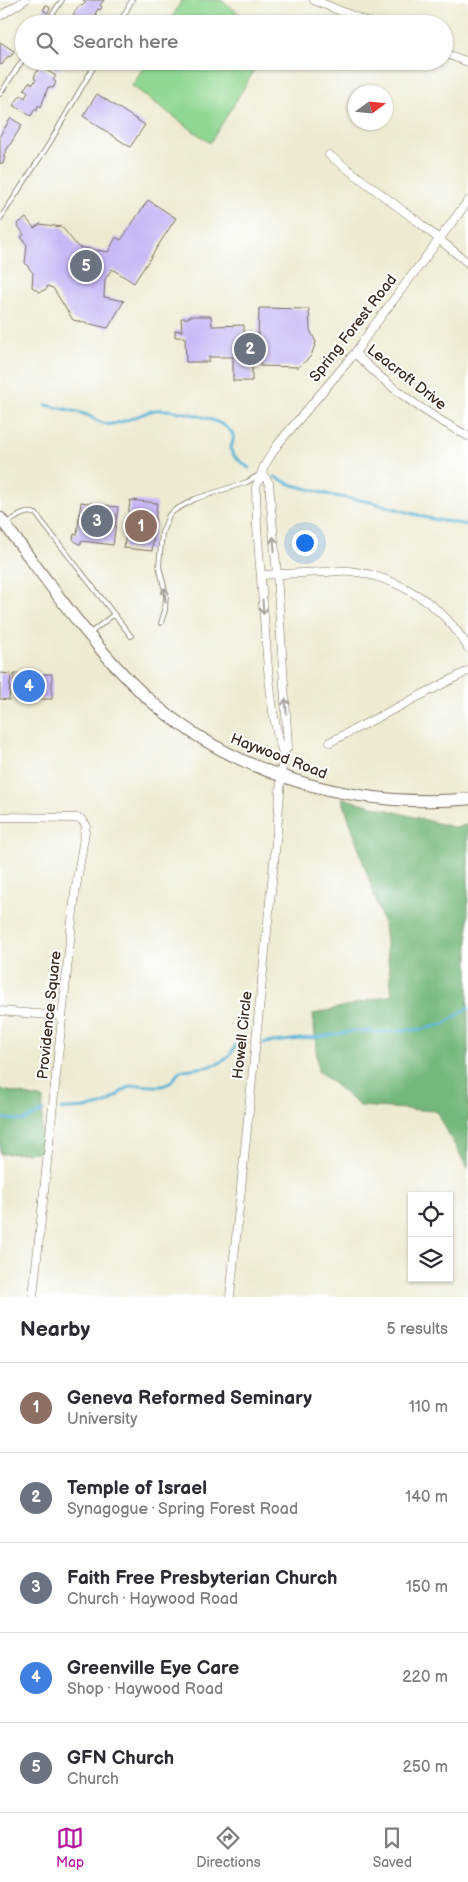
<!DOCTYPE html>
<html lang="en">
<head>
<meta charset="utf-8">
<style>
	body { margin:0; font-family:"Balsamiq Sans",sans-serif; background:#f7f7f7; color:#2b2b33 }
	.controls { position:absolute; right:15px; bottom:15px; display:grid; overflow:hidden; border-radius:0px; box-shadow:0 1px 4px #0004 }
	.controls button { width:45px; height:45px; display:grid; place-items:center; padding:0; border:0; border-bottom:1px solid #e1e1e2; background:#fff; color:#2b2b33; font:25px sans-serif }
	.compass { position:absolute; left:348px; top:85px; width:45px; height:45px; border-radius:50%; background:#fff; box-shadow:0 1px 4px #0004; rotate:75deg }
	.you { position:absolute; left:304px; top:542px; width:18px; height:18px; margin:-12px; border:4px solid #fff; border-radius:50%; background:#1a73e8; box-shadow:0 0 0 8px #1a73e833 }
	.badge { display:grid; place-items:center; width:32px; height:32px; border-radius:50%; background:#b5179e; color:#fff; font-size:16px; font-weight:700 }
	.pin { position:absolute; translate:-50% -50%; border:2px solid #fff; box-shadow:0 1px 5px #0006 }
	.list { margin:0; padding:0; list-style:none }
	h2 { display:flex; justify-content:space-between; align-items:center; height:65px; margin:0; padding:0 20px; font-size:21px }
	h2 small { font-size:16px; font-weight:400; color:#7c7c81 }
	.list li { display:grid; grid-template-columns:32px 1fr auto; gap:15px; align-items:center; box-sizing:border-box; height:90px; padding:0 20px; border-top:1px solid #e1e1e2 }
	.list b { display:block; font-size:19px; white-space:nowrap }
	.list p { margin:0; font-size:16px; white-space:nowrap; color:#7c7c81 }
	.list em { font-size:16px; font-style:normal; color:#7c7c81 }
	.icon { flex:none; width:28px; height:28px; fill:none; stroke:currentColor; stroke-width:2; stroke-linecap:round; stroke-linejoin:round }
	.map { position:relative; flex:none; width:468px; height:1297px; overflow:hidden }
	.search { position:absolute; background:#fff; box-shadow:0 1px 4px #0004; left:15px; right:15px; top:15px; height:55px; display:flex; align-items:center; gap:12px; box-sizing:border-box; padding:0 18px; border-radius:28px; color:#7c7c81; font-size:19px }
	.sheet { height:515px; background:#fff }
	nav { display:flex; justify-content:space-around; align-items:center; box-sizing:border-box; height:70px; border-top:1px solid #e1e1e2; background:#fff; font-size:14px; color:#7c7c81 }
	nav a { display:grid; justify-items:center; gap:2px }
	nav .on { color:#b5179e }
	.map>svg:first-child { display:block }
</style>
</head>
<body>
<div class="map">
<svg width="468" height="1297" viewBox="0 0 468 1297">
	<rect width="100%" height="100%" fill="#fff"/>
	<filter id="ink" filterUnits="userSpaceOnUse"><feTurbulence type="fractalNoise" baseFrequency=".02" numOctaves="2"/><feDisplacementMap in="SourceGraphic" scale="10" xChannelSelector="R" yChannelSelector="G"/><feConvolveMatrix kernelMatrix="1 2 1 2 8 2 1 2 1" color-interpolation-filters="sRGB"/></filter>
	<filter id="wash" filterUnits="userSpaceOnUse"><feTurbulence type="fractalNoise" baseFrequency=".0096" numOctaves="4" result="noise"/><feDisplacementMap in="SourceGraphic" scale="20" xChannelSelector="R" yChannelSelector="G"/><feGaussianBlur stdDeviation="1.12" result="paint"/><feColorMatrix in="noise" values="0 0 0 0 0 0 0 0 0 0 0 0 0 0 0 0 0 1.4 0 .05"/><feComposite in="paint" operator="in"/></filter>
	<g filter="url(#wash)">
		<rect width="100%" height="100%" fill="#eeead2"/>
		<!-- green -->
		<g fill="#90d791" stroke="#668058">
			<path d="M182 0H221L253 24H168Z"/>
			<path d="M147 61H260L210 143 132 86Z"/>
		</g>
		<!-- forest -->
		<g fill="#74b87b" stroke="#58714c">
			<path d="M342 798 456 828 468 824V1169L436 1111 360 1106 318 1071 313 1014 392 995 384 925Z"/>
			<path d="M0 1089 43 1099 41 1152 0 1154Z"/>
		</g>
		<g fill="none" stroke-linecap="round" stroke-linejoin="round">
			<!-- stream -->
			<g stroke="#59b3d7" stroke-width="3">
				<path d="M46 405C59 408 74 410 87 415 93 418 100 423 107 424 118 426 142 413 155 410 170 408 226 418 233 435 234 439 232 445 230 449L235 457 249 468"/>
				<path d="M275 477 290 484 334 496 371 502 432 519 468 525"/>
				<path d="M264 1043 319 1037 355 1031 383 1032 423 1029 444 1024 468 1008"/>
				<path d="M61 1109C76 1109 96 1109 110 1101 118 1096 123 1088 132 1086 145 1083 158 1090 170 1083 175 1080 176 1074 180 1071 195 1067 219 1069 230 1055 232 1052 234 1048 236 1045L245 1043"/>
				<path d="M0 1118 23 1121 43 1111"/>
			</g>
		</g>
		<g id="blocks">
			<!-- building -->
			<g fill="#c8b8f6">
				<path d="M83 0H104L100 5 102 7 100 10 98 9 95 14 97 15 96 18 92 24 90 22 89 24 80 22 73 16 76 10 80 5 82 6 86 2Z"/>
				<path d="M46 5 50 8 48 13 43 10Z"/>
				<path d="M0 42 14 51 11 56 7 57 2 65 0 64Z"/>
				<path d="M44 61H65V64L64 65 62 64 58 70Z"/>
				<path d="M41 67 56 76 53 80 56 82 53 88 48 87 41 107 38 105 37 111 35 109 31 116 13 105 21 95 25 98 28 92 24 89 29 82 33 84 36 79 34 78 36 73Z"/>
				<path d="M97 94 145 125 130 147 83 116Z"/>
				<path d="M11 118 22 125 3 156 5 157 3 164 0 163V135Z"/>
				<path d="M148 200 176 218 134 283 112 269 105 279 104 297 124 301 108 328 73 320 53 288 47 286V289L39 292 32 287 33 273 25 263 27 245 21 237 24 235 17 224 26 218 34 228 40 224 62 227 78 247 108 252 116 237 121 240Z"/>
				<path d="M259 308 309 309 310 330 316 342 311 356 299 367 260 366V359H252V381H233V357H209V362H186L185 337H175V330L182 331 181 318H189V316H211L212 326 244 325V338L258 339Z"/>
				<path d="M130 500 157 503 152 551 124 548Z"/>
				<path d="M81 502 118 507 113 545 81 541V544H78L73 539 74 534 77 535Z"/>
				<path d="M0 673 11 674 9 700 0 699Z"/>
				<path d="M14 674H52V699L14 700Z"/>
			</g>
		</g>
	</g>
	<g filter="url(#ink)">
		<use href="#blocks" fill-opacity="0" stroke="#7a6d5d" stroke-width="1"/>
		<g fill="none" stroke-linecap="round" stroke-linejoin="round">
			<!-- lane casing -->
			<g stroke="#7a6d5d" stroke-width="5.5">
				<g id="lane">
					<path d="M46 24 62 0"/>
					<path d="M119 24 132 0"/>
					<path d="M0 94 24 58"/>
					<path d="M0 219 49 144 97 61"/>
					<path d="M7 523C16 518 25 509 36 514L131 636"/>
					<path d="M161 623 165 610 166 595 159 566 162 533 169 515 175 510 195 499 247 482 259 475"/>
					<path d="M89 634 113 615"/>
				</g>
			</g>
			<!-- street casing -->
			<g stroke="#7a6d5d" stroke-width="9">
				<g id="street">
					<path d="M314 0 372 24"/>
					<path d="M0 16 25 0"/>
					<path d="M444 53 468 62"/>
					<path d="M329 155 417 221 468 263"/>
					<path d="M355 353C388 387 426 414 468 436"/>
					<path d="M262 473 269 483 277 575 288 747 283 753"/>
					<path d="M261 575C282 574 302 573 323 572 331 572 341 570 350 571 398 577 444 605 468 648"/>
					<path d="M330 742 468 671"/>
					<path d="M0 817 77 818 81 819 86 825 75 893 33 1297"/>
					<path d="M0 1011 62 1016"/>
					<path d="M230 1297 277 832 283 753 278 737 273 711 268 669 257 527 256 487 264 466 278 444 355 353 370 331 468 201"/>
				</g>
			</g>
			<!-- secondary casing -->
			<g stroke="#7a6d5d" stroke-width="13">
				<path id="secondary" d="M0 518C45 577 89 643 143 694 230 774 351 809 468 799"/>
			</g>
			<!-- lane -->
			<use href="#lane" stroke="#fff" stroke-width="4"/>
			<!-- street -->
			<use href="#street" stroke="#fff" stroke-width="8"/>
			<!-- secondary -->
			<use href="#secondary" stroke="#fff" stroke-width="11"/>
		</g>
		<!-- one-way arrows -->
		<defs><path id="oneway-shaft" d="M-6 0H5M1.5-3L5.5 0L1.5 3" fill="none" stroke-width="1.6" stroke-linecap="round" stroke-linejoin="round" transform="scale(1.25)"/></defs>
		<g stroke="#a79f9a">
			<use href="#oneway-shaft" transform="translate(274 544) rotate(-95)"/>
			<use href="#oneway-shaft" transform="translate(165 595) rotate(-95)"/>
			<use href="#oneway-shaft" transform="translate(263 607) rotate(86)"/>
			<use href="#oneway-shaft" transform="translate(286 706) rotate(-94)"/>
		</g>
	</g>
	<g text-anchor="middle" stroke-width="4" stroke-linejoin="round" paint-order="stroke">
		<!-- street labels -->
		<g font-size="15" fill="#3b2a1e" stroke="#fff">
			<text transform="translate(353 328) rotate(-52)" y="5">Spring Forest Road</text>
			<text transform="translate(407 377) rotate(38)" y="5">Leacroft Drive</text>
			<text transform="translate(279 756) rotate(21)" y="5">Haywood Road</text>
			<text transform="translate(49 1015) rotate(-84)" y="5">Providence Square</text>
			<text transform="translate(242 1035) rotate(-84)" y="5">Howell Circle</text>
		</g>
	</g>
</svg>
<div class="controls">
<button><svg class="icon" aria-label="locate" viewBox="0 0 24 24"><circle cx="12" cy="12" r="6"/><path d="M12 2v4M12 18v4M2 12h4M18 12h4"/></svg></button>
<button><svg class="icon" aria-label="layers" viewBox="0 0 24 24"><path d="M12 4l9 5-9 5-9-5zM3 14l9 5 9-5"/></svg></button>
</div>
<svg class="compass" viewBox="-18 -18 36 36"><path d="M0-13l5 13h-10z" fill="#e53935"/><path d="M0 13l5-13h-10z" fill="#7c7c81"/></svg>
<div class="you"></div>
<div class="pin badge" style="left:141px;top:526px;background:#8d6e63">1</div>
<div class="pin badge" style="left:250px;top:349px;background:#6b7280">2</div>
<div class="pin badge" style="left:97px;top:521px;background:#6b7280">3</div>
<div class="pin badge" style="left:29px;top:686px;background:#3f7fe0">4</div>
<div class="pin badge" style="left:86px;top:266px;background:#6b7280">5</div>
<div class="search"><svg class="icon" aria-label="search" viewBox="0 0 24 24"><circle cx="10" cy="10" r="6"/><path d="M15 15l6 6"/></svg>Search here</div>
</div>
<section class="sheet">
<h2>Nearby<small>5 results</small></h2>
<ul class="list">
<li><span class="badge" style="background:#8d6e63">1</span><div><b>Geneva Reformed Seminary</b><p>University</p></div><em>110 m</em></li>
<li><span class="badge" style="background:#6b7280">2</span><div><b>Temple of Israel</b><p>Synagogue · Spring Forest Road</p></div><em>140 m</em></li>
<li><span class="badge" style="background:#6b7280">3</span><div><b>Faith Free Presbyterian Church</b><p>Church · Haywood Road</p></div><em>150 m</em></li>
<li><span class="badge" style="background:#3f7fe0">4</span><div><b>Greenville Eye Care</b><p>Shop · Haywood Road</p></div><em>220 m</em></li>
<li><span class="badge" style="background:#6b7280">5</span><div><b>GFN Church</b><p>Church</p></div><em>250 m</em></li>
</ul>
</section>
<nav>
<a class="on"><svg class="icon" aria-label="map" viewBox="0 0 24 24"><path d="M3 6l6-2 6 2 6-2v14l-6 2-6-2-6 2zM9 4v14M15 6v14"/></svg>Map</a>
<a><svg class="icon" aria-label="directions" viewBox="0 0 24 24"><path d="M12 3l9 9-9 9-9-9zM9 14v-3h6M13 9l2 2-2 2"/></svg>Directions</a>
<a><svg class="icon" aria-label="saved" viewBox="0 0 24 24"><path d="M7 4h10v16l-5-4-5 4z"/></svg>Saved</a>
</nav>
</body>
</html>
